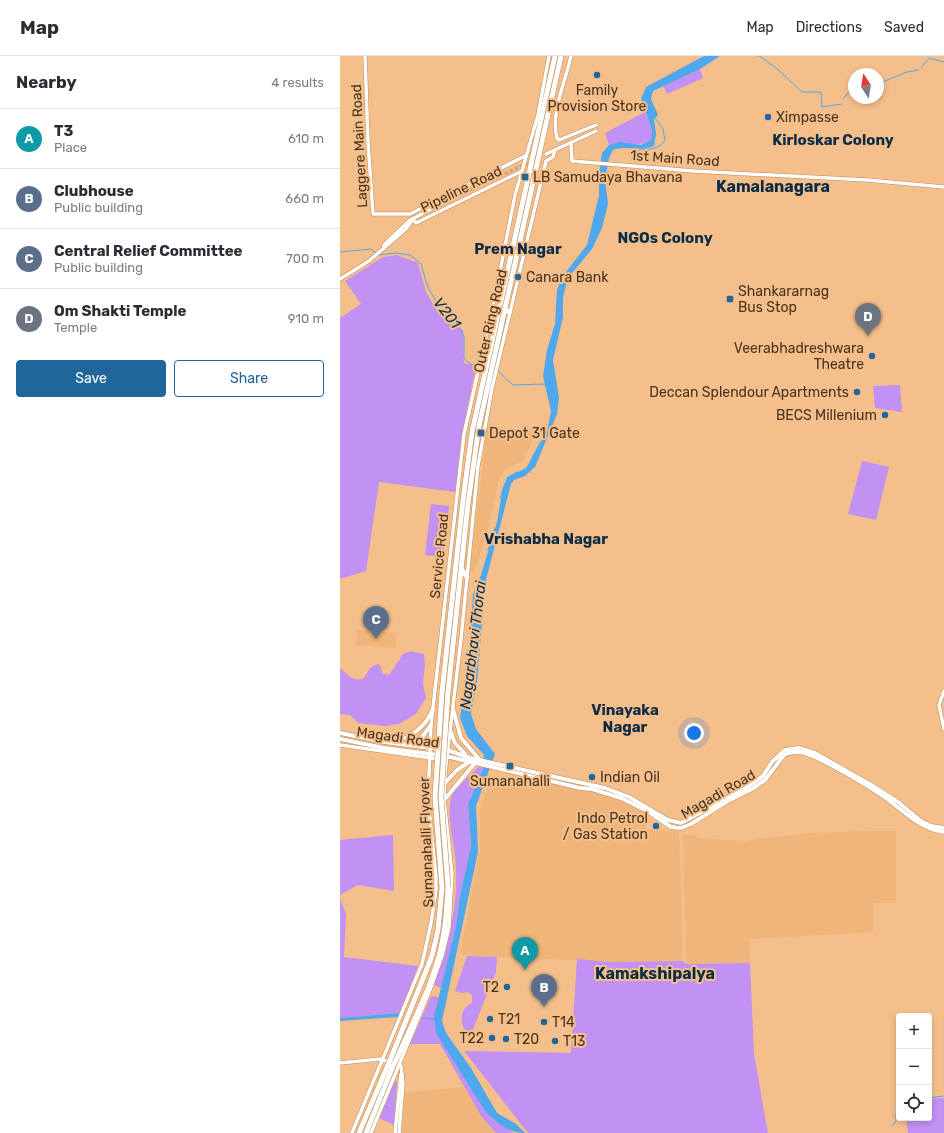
<!DOCTYPE html>
<html lang="en">
<head>
<meta charset="utf-8">
<style>
	body { margin:0; font-family:Rubik,sans-serif; background:#f2f2f3; color:#2b2b33 }
	.controls { position:absolute; right:12px; bottom:12px; display:grid; overflow:hidden; border-radius:4px; box-shadow:0 2px 6px #0003 }
	.controls button { width:36px; height:36px; display:grid; place-items:center; padding:0; border:0; border-bottom:1px solid #e1e1e2; background:#fff; color:#2b2b33; font:20px sans-serif }
	.compass { position:absolute; left:508px; top:12px; width:36px; height:36px; border-radius:50%; background:#fff; box-shadow:0 2px 6px #0003; rotate:348deg }
	.you { position:absolute; left:354px; top:677px; width:14px; height:14px; margin:-10px; border:3px solid #fff; border-radius:50%; background:#1a73e8; box-shadow:0 0 0 6px #1a73e833 }
	.badge { display:grid; place-items:center; width:26px; height:26px; border-radius:50%; background:#21669b; color:#fff; font-size:13px; font-weight:700 }
	.pin { position:absolute; translate:-50% -33px; filter:drop-shadow(0 1px 2px #0008) }
	.pin::after { content:''; position:absolute; top:21px; width:14px; height:12px; background:inherit; clip-path:polygon(0 0,100% 0,50% 100%) }
	.list { margin:0; padding:0; list-style:none }
	h2 { display:flex; justify-content:space-between; align-items:center; height:52px; margin:0; padding:0 16px; font-size:17px }
	h2 small { font-size:13px; font-weight:400; color:#7c7c81 }
	.list li { display:grid; grid-template-columns:26px 1fr auto; gap:12px; align-items:center; box-sizing:border-box; height:60px; padding:0 16px; border-top:1px solid #e1e1e2 }
	.list b { display:block; font-size:15px; white-space:nowrap }
	.list p { margin:0; font-size:13px; white-space:nowrap; color:#7c7c81 }
	.list em { font-size:13px; font-style:normal; color:#7c7c81 }
	.actions { display:flex; gap:8px; padding:12px 16px }
	.actions a { flex:1; padding:9px 0; border:1px solid #21669b; border-radius:4px; text-align:center; font-size:14px; color:#21669b }
	.actions .main { background:#21669b; color:#fff }
	.icon { flex:none; width:22px; height:22px; fill:none; stroke:currentColor; stroke-width:2; stroke-linecap:round; stroke-linejoin:round }
	.map { position:relative; flex:none; width:604px; height:1077px; overflow:hidden }
	header { display:flex; align-items:center; gap:24px; box-sizing:border-box; height:56px; padding:0 20px; background:#fff; border-bottom:1px solid #e1e1e2 }
	header strong { font-size:19px }
	nav { display:flex; gap:22px; margin-inline-start:auto; font-size:14px }
	main { display:flex }
	aside { flex:1; background:#fff }
	.map>svg:first-child { display:block }
</style>
</head>
<body>
<header>
<strong>Map</strong>
<nav><a>Map</a><a>Directions</a><a>Saved</a></nav>
</header>
<main>
<aside>
<h2>Nearby<small>4 results</small></h2>
<ul class="list">
<li><span class="badge" style="background:#0f9aa8">A</span><div><b>T3</b><p>Place</p></div><em>610 m</em></li>
<li><span class="badge" style="background:#5c6f8a">B</span><div><b>Clubhouse</b><p>Public building</p></div><em>660 m</em></li>
<li><span class="badge" style="background:#5c6f8a">C</span><div><b>Central Relief Committee</b><p>Public building</p></div><em>700 m</em></li>
<li><span class="badge" style="background:#6b7280">D</span><div><b>Om Shakti Temple</b><p>Temple</p></div><em>910 m</em></li>
</ul>
<div class="actions"><a class="main">Save</a><a>Share</a></div>
</aside>
<div class="map">
<svg width="604" height="1077" viewBox="0 0 604 1077">
	<rect width="100%" height="100%" fill="#f5bf8b"/>
	<!-- built -->
	<g fill="#efb57a">
		<path d="M147 371 197 375 183 405 165 413 160 420 146 480 134 517 130 516Z"/>
		<path d="M17 574 57 577 56 592 16 589Z"/>
		<path d="M153 720 199 734 202 725 251 734 283 746 308 759 305 774 339 775 343 905 270 906 120 899 140 795V751Z"/>
		<path d="M528 775H556V847H533V876L409 883 410 907 346 908 343 779H356L358 782 404 785 471 777Z"/>
		<path d="M124 1031 141 1060 156 1077H63L64 1037Z"/>
	</g>
	<!-- green -->
	<g fill="#c291f4">
		<path d="M360 13 363 22 327 38 323 29Z"/>
		<path d="M305 56 312 74 311 84C295 93 287 84 269 89L265 77Z"/>
		<path d="M57 199 78 207 86 236 99 258 123 274 124 307 136 310 122 378 115 436 39 426 26 515 0 523V262L21 248 5 225 43 201Z"/>
		<path d="M560 329 562 356 535 352 533 330Z"/>
		<path d="M522 405 549 411 536 464 508 458Z"/>
		<path d="M91 448 109 450 103 501 85 499Z"/>
		<path d="M70 595 84 598 85 607 83 628 86 642 76 658 59 668 45 670 18 667 10 659 0 658V612C8 618 13 627 24 622L30 612 37 608 40 609 43 618 49 619 63 598Z"/>
		<path d="M139 710 143 713 128 748 131 790 120 840 116 870 101 932 94 929C108 888 118 853 116 809 115 788 106 763 111 742 112 735 133 717 139 710Z"/>
		<path d="M53 779 54 835 18 829 0 839V784Z"/>
		<path d="M0 842 6 858 4 901 78 910 60 957 0 962Z"/>
		<path d="M127 900 157 901 156 916 131 978C121 975 119 960 125 952 127 949 130 949 132 946V939L128 936 122 937 115 935Z"/>
		<path d="M237 903 270 906 343 905 346 908 410 907 414 998 428 1077H188L124 995 231 997Z"/>
		<path d="M91 940 99 941 94 960 145 1055 155 1065 174 1077H156L141 1060 100 988H70Z"/>
		<path d="M55 1025H57L54 1069 39 1062Z"/>
		<path d="M604 1042V1077H568L566 1062H589V1043Z"/>
	</g>
	<!-- water -->
	<g fill="#4fa7ee">
		<path d="M364 0H380L360 13 313 35 311 43 318 59 314 63 316 78 314 90C300 96 286 89 273 94L269 102 265 123 268 148 262 172 252 193 228 222 223 241V261L213 304 219 342 217 358 195 411 185 420 174 424 171 428 142 539 143 556 137 625 131 658 136 673 155 698 136 750 138 796 102 965 106 977 131 1012 157 1057 176 1068 185 1077C168 1077 157 1067 145 1055L96 977 94 960 116 870 120 840 131 790 128 748 143 713 144 699 127 680 120 662 130 589 133 538 141 519 157 466 163 431 168 421 186 412 207 376 211 355 203 320 207 294 215 268 217 234 222 221 247 189 259 139V118L262 97 269 89 280 86 301 89 311 84 312 74 301 43 306 31Z"/>
		<path d="M60 957 58 961 0 965V962Z"/>
	</g>
	<g fill="none" stroke-linecap="round" stroke-linejoin="round">
		<!-- stream -->
		<g stroke="#4fa7ee" stroke-width="1">
			<path d="M419 0 435 11 462 36H481L482 51 502 48"/>
			<path d="M581 12 589 2 604 6"/>
			<path d="M538 28 567 16 579 14"/>
			<path d="M503 43 508 37 514 36"/>
			<path d="M299 93C309 94 320 93 325 84L323 73 315 62"/>
			<path d="M0 196 31 193 36 197"/>
			<path d="M38 199 56 197 70 199 81 208 87 229 101 255 118 269 124 280V302L130 308 137 310"/>
			<path d="M158 315 173 329 205 328"/>
			<path d="M191 404 201 385"/>
			<path d="M166 425 168 421 177 416"/>
			<path d="M160 442 165 428"/>
			<path d="M151 484 155 472"/>
			<path d="M148 494 150 487"/>
			<path d="M82 962 95 963"/>
			<path d="M589 1042 604 1040"/>
			<path d="M552 1070 556 1066V1057L559 1056"/>
		</g>
		<!-- minor-tunnel -->
		<path stroke="#d2a375" stroke-width="3.5" stroke-dasharray="3.5 2" stroke-linecap="butt" d="M115 141 192 105"/>
		<!-- minor casing -->
		<g stroke="#bc8a57" stroke-width="4.5">
			<g id="minor">
				<path d="M25 0 28 86 33 158H70L185 100"/>
				<path d="M231 0C226 24 210 58 217 82L219 84 256 69"/>
				<path d="M231 87 232 105 353 115 527 124 604 131"/>
				<path d="M206 98 256 75"/>
				<path d="M73 163 66 173 44 192V189L70 164 115 141"/>
				<path d="M73 163 76 167 180 116"/>
				<path d="M0 223 29 205 44 192"/>
				<path d="M604 635 599 649 604 673"/>
				<path d="M0 689 105 704"/>
				<path d="M0 1007 40 1003 61 1010 63 1027 59 1077"/>
				<path d="M12 1077 82 908 91 867 96 834V821L88 743 91 669 124 378 155 241 175 139 198 59 209 0"/>
				<path d="M31 1077 91 931 102 900 109 871 112 818 104 744 105 717 121 583 138 410 152 332 206 105 213 101 215 94"/>
				<path d="M55 1077 61 1018"/>
			</g>
		</g>
		<!-- major casing -->
		<g stroke="#bc8a57" stroke-width="5">
			<g id="major">
				<path d="M113 653 121 682 139 703"/>
				<path d="M110 674 115 687 125 698"/>
				<path d="M0 677 45 686 107 694 130 702 265 732 289 741 328 764 341 767 406 732 423 720 432 706 445 694 459 692 475 697 528 727 558 746 581 765 591 770 604 772"/>
				<path d="M0 683 44 692 106 700 240 732 252 733 281 742 309 756 331 771 341 772 351 768 386 746 412 733 425 724 444 699C448 697 453 696 458 696 475 697 532 732 547 743 565 756 580 773 604 776"/>
				<path d="M53 685C72 682 86 670 93 653"/>
				<path d="M71 689 83 680 91 669"/>
				<path d="M105 727 117 714 129 706"/>
				<path d="M104 744 135 707"/>
			</g>
		</g>
		<!-- highway casing -->
		<g stroke="#bc8a57" stroke-width="6">
			<g id="highway">
				<path d="M164 254 170 256"/>
				<path d="M122 514 127 521"/>
				<path d="M102 636 123 444 132 376 215 0"/>
				<path d="M108 636 128 448 139 370 221 0"/>
				<path d="M51 1002 92 900 98 874 102 832"/>
				<path d="M57 1002C73 965 94 927 102 887 106 868 107 850 108 831"/>
				<path d="M19 1077 48 1009"/>
				<path d="M26 1077 53 1010"/>
			</g>
		</g>
		<!-- minor -->
		<use href="#minor" stroke="#fff" stroke-width="3.5"/>
		<!-- major -->
		<use href="#major" stroke="#fff" stroke-width="4"/>
		<!-- highway -->
		<use href="#highway" stroke="#fff" stroke-width="5"/>
		<!-- highway-bridge casing -->
		<g stroke="#bc8a57" stroke-width="6" stroke-linecap="butt">
			<g id="highway-bridge">
				<path d="M108 831 101 741 108 636"/>
				<path d="M102 832 95 741 102 636"/>
				<path d="M48 1009 51 1002"/>
				<path d="M53 1010 57 1002"/>
			</g>
		</g>
		<!-- highway-bridge -->
		<use href="#highway-bridge" stroke="#fff" stroke-width="5"/>
	</g>
	<!-- markers -->
	<g fill="#21669b" stroke="#f5bf8b" stroke-width="1.5">
		<circle cx="257" cy="19" r="4"/>
		<circle cx="428" cy="61" r="4"/>
		<rect x="181" y="117" width="8" height="8" rx="2"/>
		<circle cx="178" cy="221" r="4"/>
		<rect x="386" y="239" width="8" height="8" rx="2"/>
		<circle cx="532" cy="300" r="4"/>
		<circle cx="517" cy="336" r="4"/>
		<circle cx="545" cy="359" r="4"/>
		<rect x="137" y="373" width="8" height="8" rx="2"/>
		<rect x="166" y="706" width="8" height="8" rx="2"/>
		<circle cx="252" cy="721" r="4"/>
		<circle cx="316" cy="770" r="4"/>
		<circle cx="167" cy="931" r="4"/>
		<circle cx="150" cy="963" r="4"/>
		<circle cx="204" cy="966" r="4"/>
		<circle cx="152" cy="982" r="4"/>
		<circle cx="166" cy="983" r="4"/>
		<circle cx="215" cy="985" r="4"/>
	</g>
	<g text-anchor="middle" stroke-width="4" stroke-linejoin="round" paint-order="stroke">
		<!-- poi labels -->
		<g font-size="14" fill="#48331d" stroke="#f5bf8b" text-anchor="start">
			<text x="257" y="39" text-anchor="middle">Family<tspan x="257" dy="16">Provision Store</tspan></text>
			<text x="436" y="66">Ximpasse</text>
			<text x="193" y="126">LB Samudaya Bhavana</text>
			<text x="186" y="226">Canara Bank</text>
			<text x="398" y="240">Shankararnag<tspan x="398" dy="16">Bus Stop</tspan></text>
			<text x="524" y="297" text-anchor="end">Veerabhadreshwara<tspan x="524" dy="16">Theatre</tspan></text>
			<text x="509" y="341" text-anchor="end">Deccan Splendour Apartments</text>
			<text x="537" y="364" text-anchor="end">BECS Millenium</text>
			<text x="149" y="382">Depot 31 Gate</text>
			<text x="260" y="726">Indian Oil</text>
			<text x="170" y="730" text-anchor="middle">Sumanahalli</text>
			<text x="308" y="767" text-anchor="end">Indo Petrol<tspan x="308" dy="16">/ Gas Station</tspan></text>
			<text x="159" y="936" text-anchor="end">T2</text>
			<text x="158" y="968">T21</text>
			<text x="212" y="971">T14</text>
			<text x="144" y="987" text-anchor="end">T22</text>
			<text x="174" y="988">T20</text>
			<text x="223" y="990">T13</text>
		</g>
		<!-- street labels -->
		<g font-size="14" fill="#48331d" stroke="#f5bf8b">
			<text transform="translate(19 90) rotate(-93)" y="5">Laggere Main Road</text>
			<text transform="translate(335 102) rotate(4)" y="5">1st Main Road</text>
			<text transform="translate(121 133) rotate(-26)" y="5">Pipeline Road</text>
			<text transform="translate(150 265) rotate(-77)" y="5">Outer Ring Road</text>
			<text transform="translate(99 500) rotate(-84)" y="5">Service Road</text>
			<text transform="translate(58 681) rotate(8)" y="5">Magadi Road</text>
			<text transform="translate(378 738) rotate(-30)" y="5">Magadi Road</text>
			<text transform="translate(86 786) rotate(-92)" y="5">Sumanahalli Flyover</text>
		</g>
		<!-- neighbourhood labels -->
		<g font-size="15" font-weight="bold" fill="#0a2b45" stroke="#f5bf8b">
			<text x="493" y="89">Kirloskar Colony</text>
			<text x="325" y="187">NGOs Colony</text>
			<text x="178" y="198">Prem Nagar</text>
			<text x="206" y="488">Vrishabha Nagar</text>
			<text x="285" y="659">Vinayaka<tspan x="285" dy="17">Nagar</tspan></text>
		</g>
		<!-- water labels -->
		<g font-size="15" font-style="italic" fill="#002f52" stroke="#f5bf8b">
			<text transform="translate(107 257) rotate(52)" y="5">V201</text>
			<text transform="translate(133 589) rotate(-83)" y="5">Nagarbhavi Thorai</text>
		</g>
		<!-- quarter labels -->
		<g font-size="16" font-weight="bold" fill="#0a2b45" stroke="#f5bf8b">
			<text x="433" y="136">Kamalanagara</text>
			<text x="315" y="923">Kamakshipalya</text>
		</g>
	</g>
</svg>
<div class="controls">
<button>+</button>
<button>−</button>
<button><svg class="icon" aria-label="locate" viewBox="0 0 24 24"><circle cx="12" cy="12" r="6"/><path d="M12 2v4M12 18v4M2 12h4M18 12h4"/></svg></button>
</div>
<svg class="compass" viewBox="-18 -18 36 36"><path d="M0-13l5 13h-10z" fill="#e53935"/><path d="M0 13l5-13h-10z" fill="#7c7c81"/></svg>
<div class="you"></div>
<div class="pin badge" style="left:185px;top:914px;background:#0f9aa8">A</div>
<div class="pin badge" style="left:204px;top:951px;background:#5c6f8a">B</div>
<div class="pin badge" style="left:36px;top:583px;background:#5c6f8a">C</div>
<div class="pin badge" style="left:528px;top:280px;background:#6b7280">D</div>
</div>
</main>
</body>
</html>
